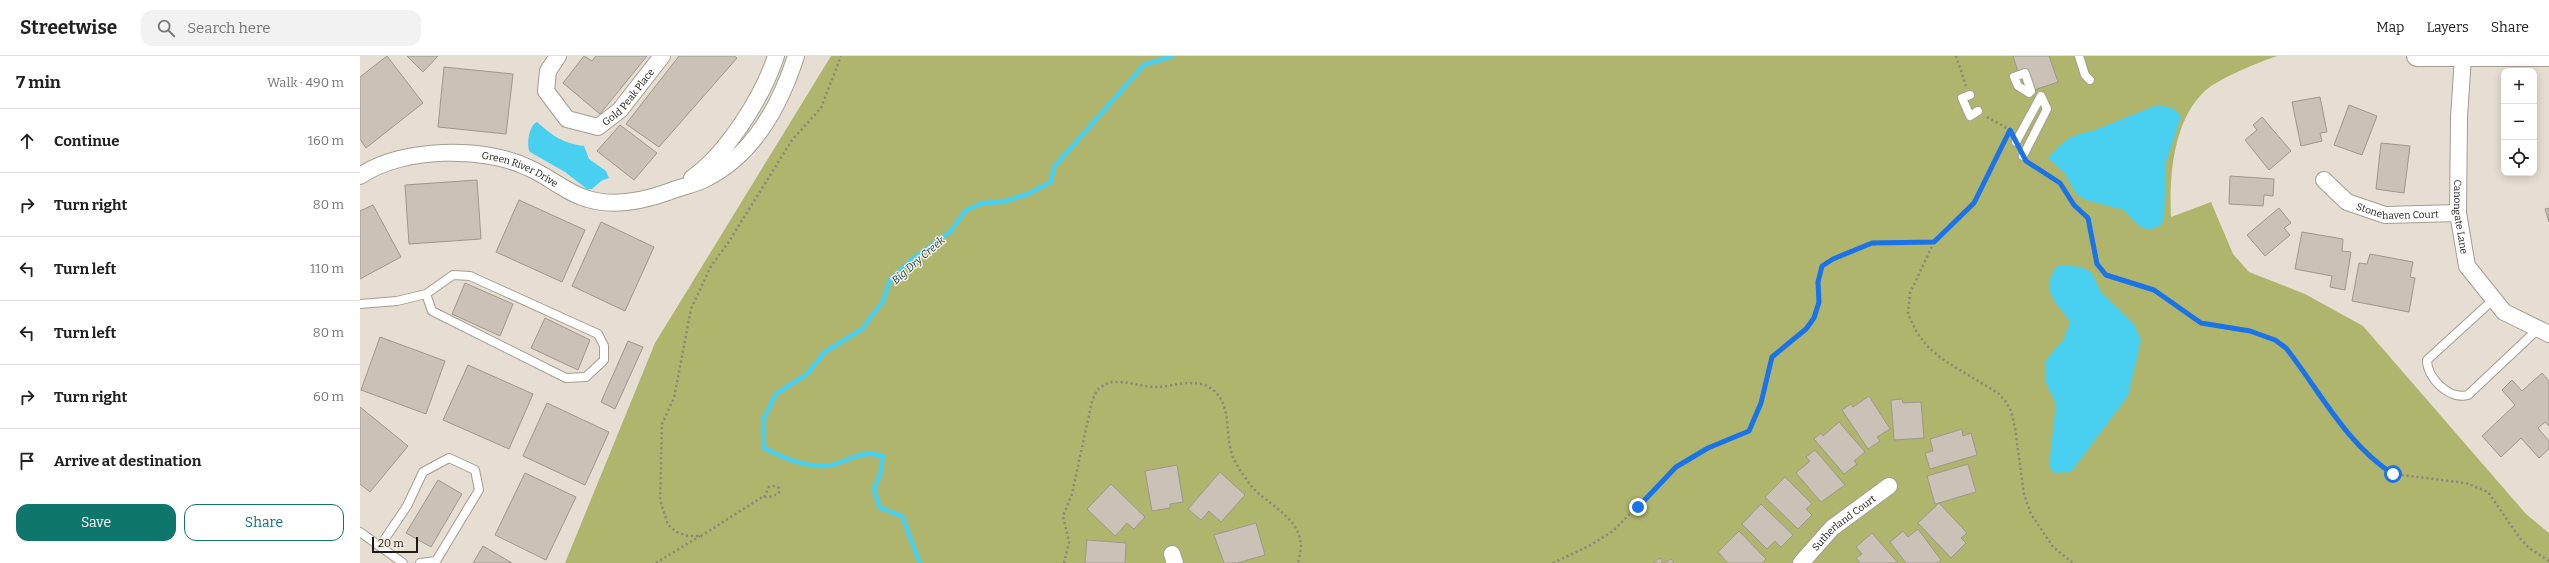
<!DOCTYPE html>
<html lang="en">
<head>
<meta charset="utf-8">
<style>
	body { margin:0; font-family:Bitter,serif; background:#f2f2f2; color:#222 }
	.controls { position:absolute; right:12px; top:12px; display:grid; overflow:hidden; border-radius:8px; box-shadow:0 2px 10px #0003 }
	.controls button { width:36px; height:36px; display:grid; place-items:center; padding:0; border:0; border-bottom:1px solid #e0e0e0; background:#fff; color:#222; font:20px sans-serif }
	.scale { position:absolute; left:12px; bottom:10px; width:46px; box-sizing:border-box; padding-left:4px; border:2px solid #1e1b17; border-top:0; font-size:11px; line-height:14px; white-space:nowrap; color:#1e1b17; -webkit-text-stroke:3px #f3ebdf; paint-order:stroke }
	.stop { position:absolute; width:12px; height:12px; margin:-9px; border:3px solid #1a73e8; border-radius:50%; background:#fff }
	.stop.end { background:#1a73e8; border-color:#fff; box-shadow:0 1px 4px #0008 }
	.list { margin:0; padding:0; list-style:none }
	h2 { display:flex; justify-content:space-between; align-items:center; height:52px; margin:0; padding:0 16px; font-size:17px }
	h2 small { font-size:13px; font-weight:400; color:#767676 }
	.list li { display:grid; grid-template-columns:26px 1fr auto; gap:12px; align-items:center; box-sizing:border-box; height:64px; padding:0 16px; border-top:1px solid #e0e0e0 }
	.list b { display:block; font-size:15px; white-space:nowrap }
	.list em { font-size:13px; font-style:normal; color:#767676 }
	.actions { display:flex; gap:8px; padding:12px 16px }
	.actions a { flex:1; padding:9px 0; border:1px solid #0f766e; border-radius:12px; text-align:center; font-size:14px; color:#0f766e }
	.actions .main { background:#0f766e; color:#fff }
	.icon { flex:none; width:22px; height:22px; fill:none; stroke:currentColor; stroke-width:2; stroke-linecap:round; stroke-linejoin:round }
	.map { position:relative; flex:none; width:2189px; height:507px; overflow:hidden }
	header { display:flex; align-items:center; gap:24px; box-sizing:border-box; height:56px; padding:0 20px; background:#fff; border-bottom:1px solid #e0e0e0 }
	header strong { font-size:19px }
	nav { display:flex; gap:22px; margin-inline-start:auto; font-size:14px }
	.search { width:280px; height:36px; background:#f2f2f2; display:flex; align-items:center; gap:10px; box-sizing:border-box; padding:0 14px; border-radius:12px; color:#767676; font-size:15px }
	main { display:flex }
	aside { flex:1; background:#fff }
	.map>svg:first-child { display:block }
</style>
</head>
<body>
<header>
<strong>Streetwise</strong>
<div class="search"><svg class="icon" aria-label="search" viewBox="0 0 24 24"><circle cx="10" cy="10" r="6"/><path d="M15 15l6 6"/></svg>Search here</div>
<nav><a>Map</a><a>Layers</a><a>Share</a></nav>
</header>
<main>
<aside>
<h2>7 min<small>Walk · 490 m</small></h2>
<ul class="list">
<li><svg class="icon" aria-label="ahead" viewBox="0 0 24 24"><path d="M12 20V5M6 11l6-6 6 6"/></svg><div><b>Continue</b></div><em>160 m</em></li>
<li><svg class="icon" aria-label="right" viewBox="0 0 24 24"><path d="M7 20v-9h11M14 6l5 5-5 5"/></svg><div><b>Turn right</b></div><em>80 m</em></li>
<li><svg class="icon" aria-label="left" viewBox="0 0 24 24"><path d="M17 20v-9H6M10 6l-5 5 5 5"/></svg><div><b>Turn left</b></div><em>110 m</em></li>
<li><svg class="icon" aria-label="left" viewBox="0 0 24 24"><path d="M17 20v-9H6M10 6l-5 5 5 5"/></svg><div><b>Turn left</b></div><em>80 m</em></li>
<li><svg class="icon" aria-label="right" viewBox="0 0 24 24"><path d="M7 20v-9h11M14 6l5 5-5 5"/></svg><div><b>Turn right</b></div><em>60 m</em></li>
<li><svg class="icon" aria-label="arrive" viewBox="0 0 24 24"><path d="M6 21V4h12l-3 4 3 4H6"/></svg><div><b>Arrive at destination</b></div></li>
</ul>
<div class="actions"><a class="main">Save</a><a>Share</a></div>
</aside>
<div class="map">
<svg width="2189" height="507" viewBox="0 0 2189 507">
	<rect width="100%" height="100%" fill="#e6ded2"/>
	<!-- green -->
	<path fill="#afb56c" d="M471 0H1917C1899 6 1860 22 1846 34 1813 63 1809 121 1811 161L1851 146 1873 198 1889 216 1945 238 2003 270 2166 458 2189 477V507H205L295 287Z"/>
	<!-- water -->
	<g fill="#49cfef">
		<path d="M1795 50C1806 50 1815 50 1821 61L1806 106 1804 163 1800 170 1788 174 1778 169 1764 154 1726 144 1716 138 1705 118 1688 102C1700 88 1712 77 1730 76Z"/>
		<path d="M177 66C194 81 203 87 224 90L229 103 246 115 249 122 241 125 232 133H227L205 116 170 96C166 89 169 69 177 66Z"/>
		<path d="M1698 209 1722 211 1732 217 1741 236 1774 268 1781 284 1768 340 1711 416 1694 417 1689 410 1696 348 1685 325 1686 304 1704 283 1710 265C1695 246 1679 232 1698 209Z"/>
	</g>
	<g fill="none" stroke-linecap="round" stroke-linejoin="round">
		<!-- stream -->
		<path stroke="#49cfef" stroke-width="4.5" d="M560 507 542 460 520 452 514 433 520 419 523 400C496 392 485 410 463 410 442 410 422 401 404 392L403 364 416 338 447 318 465 296 502 273 523 245 530 224 554 202 591 175 605 155 622 147 642 146 668 138 691 126 694 111 784 9 812 0"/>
	</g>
	<!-- building -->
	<g fill="#cac2b6" stroke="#9f978c">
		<path d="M27 0 63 47 6 92 0 83V21Z"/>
		<path d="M47 0H78L63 16Z"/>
		<path d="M224 0 232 5 236 0H287L240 58 203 27Z"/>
		<path d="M319 0H374L377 2 299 91 266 68Z"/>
		<path d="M1653 0H1689L1698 26 1674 34 1667 13 1658 16Z"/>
		<path d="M84 11 153 18 146 78 78 71Z"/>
		<path d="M1960 41 1967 76 1960 77 1962 85 1941 90 1932 46Z"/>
		<path d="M1989 49 2017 60 2002 99 1974 89Z"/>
		<path d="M1902 61 1931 95 1909 114 1885 84 1897 74 1893 69Z"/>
		<path d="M260 69 297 97 274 124 237 95Z"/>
		<path d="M2021 87 2050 90 2044 137 2016 133Z"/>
		<path d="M1870 120 1914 123 1913 140 1904 139 1903 150 1869 148Z"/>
		<path d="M117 124 121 183 49 188 45 129Z"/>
		<path d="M159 144 225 174 202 226 136 196Z"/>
		<path d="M13 149 41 201 0 223V155Z"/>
		<path d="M1919 152 1931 167 1924 172 1930 179 1905 200 1887 179Z"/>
		<path d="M2189 152V166L2185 153Z"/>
		<path d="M241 166 294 191 265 255 212 230Z"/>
		<path d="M1942 176 1983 183 1982 195 1991 196 1985 234 1970 231 1972 220 1935 213Z"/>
		<path d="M2010 198 2053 206 2050 221 2055 222 2049 256 1992 245 1999 207 2007 208Z"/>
		<path d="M105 227 153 248 140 280 92 258Z"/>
		<path d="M185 262 230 284 218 314 171 292Z"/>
		<path d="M20 281 85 305 66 358 1 334Z"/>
		<path d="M268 285 283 291 255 353 241 346Z"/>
		<path d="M108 309 173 338 149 393 83 364Z"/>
		<path d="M2182 317 2189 325V370L2185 366 2178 372 2189 385V393L2179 402 2161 382 2141 401 2122 380 2155 349 2142 334 2152 324 2162 335Z"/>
		<path d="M1509 340 1530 373 1517 381 1520 385 1508 393 1482 354 1491 348 1493 351Z"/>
		<path d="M1542 343 1543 347 1561 346 1564 382 1534 384 1531 344Z"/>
		<path d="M187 347 249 376 225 429 163 400Z"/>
		<path d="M0 351 48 390 10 436 0 428Z"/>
		<path d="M1479 366 1505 396 1494 405 1497 408 1484 418 1454 383 1461 377 1463 380Z"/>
		<path d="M1602 373 1603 380 1611 377 1617 399 1570 413 1565 397 1573 395 1570 383Z"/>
		<path d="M1455 394 1485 429 1461 446 1436 417 1450 405 1446 401Z"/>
		<path d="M1608 408 1616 436 1575 448 1567 420Z"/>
		<path d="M817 409 823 446 810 448V452L792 455 785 415Z"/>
		<path d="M860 416 885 439 861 466 849 455 841 464 828 453Z"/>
		<path d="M165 417 216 441 186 504 135 479Z"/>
		<path d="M1425 421 1452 448 1446 453 1452 459 1438 473 1405 441Z"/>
		<path d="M78 424 102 438 71 491 46 477Z"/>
		<path d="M751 428 785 461 774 473 767 467 755 480 727 453Z"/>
		<path d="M1579 447 1607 477 1601 482 1606 487 1591 502 1558 467Z"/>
		<path d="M1401 448 1433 479 1421 491 1415 485 1407 493 1382 468Z"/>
		<path d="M896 467 905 499 877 507H864L854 479Z"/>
		<path d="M1558 473 1581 504 1577 507H1546L1530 486 1543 475 1548 481Z"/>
		<path d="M1379 475 1406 503 1402 507H1368L1358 496Z"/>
		<path d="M1512 477 1538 507H1500L1496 502 1502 498 1496 491Z"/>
		<path d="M727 484 766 487 765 507H725Z"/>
		<path d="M123 490 152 507H113Z"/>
		<path d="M1300 502 1303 507H1293Z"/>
		<path d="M1311 503 1314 507H1304Z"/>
	</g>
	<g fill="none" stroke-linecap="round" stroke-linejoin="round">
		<!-- service casing -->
		<g stroke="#a49d91" stroke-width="10">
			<g id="service">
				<path d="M1719 0 1725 19 1730 24"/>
				<path d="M1669 37 1658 30 1654 21 1665 17 1671 35"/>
				<path d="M1610 39 1602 42 1610 60 1618 55"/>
				<path d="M1656 86 1681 40 1687 53 1663 100"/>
				<path d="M2134 243 2067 304C2067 322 2089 344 2108 339L2178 273"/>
				<path d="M0 248 37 245 66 238 93 219 110 220 238 278 244 290V304L226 321 206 322 72 255 66 238"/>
				<path d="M0 476 43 507"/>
				<path d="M20 490 47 450 63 416 89 402 115 414 119 434 76 505 60 507"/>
			</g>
		</g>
		<!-- minor casing -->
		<g stroke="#a49d91" stroke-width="18">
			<g id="minor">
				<path id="s1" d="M198 0 188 15 186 35 207 63 238 71 260 54 302 0"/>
				<path id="s2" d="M2103 1 2099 61 2098 157 2107 210 2144 256 2189 278"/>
				<path id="s3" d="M0 120C41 91 125 90 169 112 190 121 206 137 228 143 254 151 283 145 308 136 320 131 333 129 345 123 394 99 420 50 436 0"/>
				<path d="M332 122C367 98 403 40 416 0"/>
				<path id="s4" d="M1964 124 1987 146 2025 159 2098 157"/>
				<path d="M812 498 815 507"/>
				<path id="s5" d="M1441 507 1472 472 1529 430"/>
			</g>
		</g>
		<!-- tertiary casing -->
		<g stroke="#a49d91" stroke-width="22">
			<path id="tertiary" d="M2057 0H2189"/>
		</g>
		<!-- path -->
		<g stroke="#8b857d" stroke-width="2.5" stroke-dasharray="2 3" stroke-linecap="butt">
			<path d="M1596 0 1606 30"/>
			<path d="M1627 61 1650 74"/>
			<path d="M1644 85 1614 147 1574 186 1550 237 1548 258 1557 277 1569 292 1585 305 1638 337 1646 346 1651 355 1655 372 1664 438 1671 458 1693 491 1713 507"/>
			<path d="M1669 108 1700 127 1714 149 1728 162 1737 208 1746 219 1794 234 1841 267 1890 275 1915 284 1926 292 1988 377 2023 411 2033 418 2106 427 2128 436 2159 481 2169 492 2189 505"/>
			<path d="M404 441 409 431 415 430 419 432V437C413 441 408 441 402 441L341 480H328L317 476 308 469 300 444 302 368 314 342 331 253 351 210 368 187 432 84 461 52 481 0"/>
			<path d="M296 507 340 480"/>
			<path d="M704 507 709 486 703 460 712 438 732 345 737 334C742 331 747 326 753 326 768 325 783 331 798 331 813 330 833 323 847 330 877 346 861 383 876 407 881 416 887 425 893 432 907 447 936 461 940 483 942 491 940 499 938 507"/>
			<path d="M1193 507 1229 490 1253 475 1316 411 1348 392 1389 375 1401 347 1411 301 1446 273 1454 262 1459 246 1458 226 1462 210C1503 182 1528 188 1574 186"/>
		</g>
		<!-- service -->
		<use href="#service" stroke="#fff" stroke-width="8"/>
		<!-- minor -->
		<use href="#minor" stroke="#fff" stroke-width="16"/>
		<!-- tertiary -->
		<use href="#tertiary" stroke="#fff" stroke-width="20"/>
	</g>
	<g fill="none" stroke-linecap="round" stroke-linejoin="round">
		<!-- route -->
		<path stroke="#1a73e8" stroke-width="5" d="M1278 451 1316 411 1348 392 1389 375 1401 347 1412 301 1446 273 1454 262 1459 246 1458 226 1462 210 1473 203 1512 187 1574 186 1614 147 1650 74 1666 105 1700 127 1714 149 1728 162 1737 208 1746 219 1794 234 1841 267 1890 275 1915 284 1926 292C1959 334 1987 389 2033 418"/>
	</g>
	<g text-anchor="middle" stroke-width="3" stroke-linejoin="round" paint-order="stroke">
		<!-- street labels -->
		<g font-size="10" fill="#1e1b17" stroke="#f3ebdf">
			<text dy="4" stroke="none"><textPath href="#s1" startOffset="148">Gold Peak Place</textPath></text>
			<text dy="4" stroke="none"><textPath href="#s3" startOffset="167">Green River Drive</textPath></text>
			<text dy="4" stroke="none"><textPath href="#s4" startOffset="84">Stonehaven Court</textPath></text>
			<text dy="4" stroke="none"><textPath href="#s2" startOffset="160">Canongate Lane</textPath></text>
			<text dy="4" stroke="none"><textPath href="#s5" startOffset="59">Sutherland Court</textPath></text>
		</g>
		<!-- water labels -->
		<g font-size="11" font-style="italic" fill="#18505d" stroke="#f3ebdf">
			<text transform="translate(558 204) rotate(-41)" y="4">Big Dry Creek</text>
		</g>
	</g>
</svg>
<div class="controls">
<button>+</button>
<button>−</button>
<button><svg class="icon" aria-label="locate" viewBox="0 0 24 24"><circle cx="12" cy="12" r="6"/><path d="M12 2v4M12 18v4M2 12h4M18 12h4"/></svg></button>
</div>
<div class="scale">20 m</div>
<div class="stop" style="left:2033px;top:418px"></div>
<div class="stop end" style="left:1278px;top:451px"></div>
</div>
</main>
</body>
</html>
